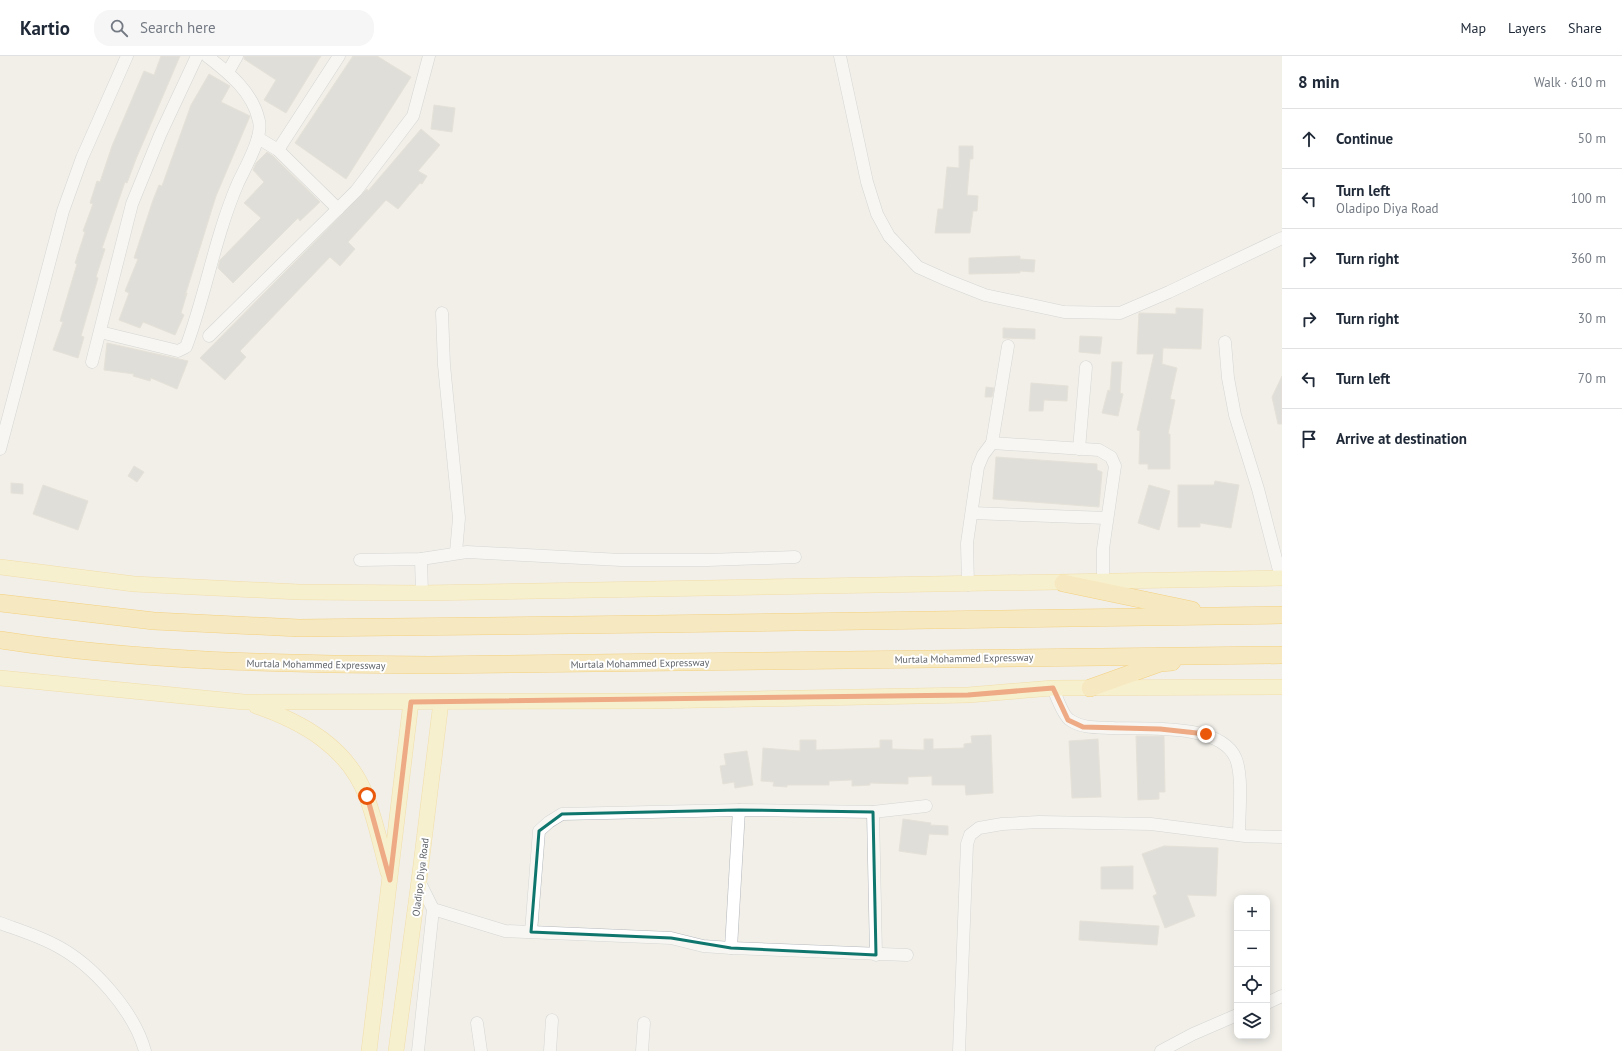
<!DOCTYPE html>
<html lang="en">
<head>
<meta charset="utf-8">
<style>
	body { margin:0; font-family:"PT Sans",sans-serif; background:#f6f6f7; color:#1f2937 }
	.controls { position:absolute; right:12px; bottom:12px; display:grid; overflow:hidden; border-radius:8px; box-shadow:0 2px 10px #0003 }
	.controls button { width:36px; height:36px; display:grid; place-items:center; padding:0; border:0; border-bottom:1px solid #e0e1e3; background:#fff; color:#1f2937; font:20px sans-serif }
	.stop { position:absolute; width:12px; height:12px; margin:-9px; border:3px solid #ea580c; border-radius:50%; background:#fff }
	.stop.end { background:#ea580c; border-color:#fff; box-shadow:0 1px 4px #0008 }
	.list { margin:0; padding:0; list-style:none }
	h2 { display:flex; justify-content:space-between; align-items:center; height:52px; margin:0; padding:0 16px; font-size:17px }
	h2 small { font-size:13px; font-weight:400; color:#747a83 }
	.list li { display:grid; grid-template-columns:26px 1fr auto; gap:12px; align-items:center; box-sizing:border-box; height:60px; padding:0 16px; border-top:1px solid #e0e1e3 }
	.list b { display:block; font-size:15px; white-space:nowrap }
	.list p { margin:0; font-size:13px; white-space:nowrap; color:#747a83 }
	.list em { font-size:13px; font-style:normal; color:#747a83 }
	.icon { flex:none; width:22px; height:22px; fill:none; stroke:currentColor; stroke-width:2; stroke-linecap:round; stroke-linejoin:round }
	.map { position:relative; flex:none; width:1282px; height:995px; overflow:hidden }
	header { display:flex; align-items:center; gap:24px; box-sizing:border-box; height:56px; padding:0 20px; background:#fff; border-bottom:1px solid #e0e1e3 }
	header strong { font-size:19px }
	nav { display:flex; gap:22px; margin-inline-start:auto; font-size:14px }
	.search { width:280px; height:36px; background:#f6f6f7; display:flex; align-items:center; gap:10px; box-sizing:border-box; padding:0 14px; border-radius:16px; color:#747a83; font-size:15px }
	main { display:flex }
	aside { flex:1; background:#fff }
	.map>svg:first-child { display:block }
</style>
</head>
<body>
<header>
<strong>Kartio</strong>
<div class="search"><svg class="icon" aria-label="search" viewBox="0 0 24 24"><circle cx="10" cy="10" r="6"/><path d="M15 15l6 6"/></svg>Search here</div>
<nav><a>Map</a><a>Layers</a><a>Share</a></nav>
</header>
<main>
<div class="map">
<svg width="1282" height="995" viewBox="0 0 1282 995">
	<rect width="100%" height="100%" fill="#f1efe8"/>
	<!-- building -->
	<g fill="#cccac5" stroke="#d6d1c6">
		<path d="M161 0H180L136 103 127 127 125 126 102 192 105 193 96 221 98 222 81 280 84 281 78 302 53 294 63 266 60 265 77 208 75 207 85 176 83 175 93 148 90 147 97 125 100 126 112 90 144 15 154 19Z"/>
		<path d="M244 0H321L286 57 264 44 276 24 244 3Z"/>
		<path d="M353 0H377L411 21 346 123 295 87Z"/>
		<path d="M209 18 230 30 221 46 250 60 216 140 185 240 187 237 181 257 184 259 175 279 143 266 140 272 119 264 129 237 125 235 138 203 134 202 153 144 159 129 162 130 191 49Z"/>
		<path d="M434 49 455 52 452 76 431 73Z"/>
		<path d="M421 73 440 89 418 115 427 120 422 128 420 127 398 153 386 144 348 186 355 193 340 210 330 201 240 295 246 301 225 324 200 302 367 133 368 135Z"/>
		<path d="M959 90H973V103H970L967 139 978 140 977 155H973L970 177H935L938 153H943L947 111 959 112Z"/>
		<path d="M267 96 273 100 320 146 300 165 298 162 233 227 218 212 220 204 261 162 244 147 264 126 253 114 256 107Z"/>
		<path d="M1020 200V203L1035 204 1034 216 1020 215V217L969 218V202Z"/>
		<path d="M1176 252 1203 253 1201 293 1163 292 1162 308 1177 312 1170 343 1175 344 1168 378H1170V413H1148V408H1139L1140 375 1137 374 1154 298H1137L1139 257 1176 258Z"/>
		<path d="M1003 272 1035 273V283L1003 282Z"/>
		<path d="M1080 280 1102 281 1100 298 1079 296Z"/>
		<path d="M107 287 188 305 177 333 151 322 150 325 133 320 134 318 104 314Z"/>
		<path d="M1112 306H1122L1120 337 1123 338 1118 360 1102 357 1108 334 1110 335Z"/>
		<path d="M1282 320V368H1278L1272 341Z"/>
		<path d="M1031 327 1068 330 1067 345 1044 344 1043 355H1029Z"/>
		<path d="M986 331 994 332 992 341H985Z"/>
		<path d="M996 401 1097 408V414L1102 416 1099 451 993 443Z"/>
		<path d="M134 410 144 416 137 426 128 420Z"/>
		<path d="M1215 425 1239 429 1231 472 1200 467V471H1178V429H1214Z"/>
		<path d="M11 427 23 428V438L11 437Z"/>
		<path d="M43 429 88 445 78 474 33 458Z"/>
		<path d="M1149 429 1170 435 1159 474 1138 467Z"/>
		<path d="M991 679 993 737 966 739 965 729H932V720L908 721V728L870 727V729L852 730V724L829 725V729H787V731L773 730 774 726 761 725 763 692 800 695V684H816V694L880 692V684H892V693L924 694V683H933V693L964 692V688L972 687 971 680Z"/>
		<path d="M1136 680H1164L1165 736H1159V743L1138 744Z"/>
		<path d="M1098 683 1101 741 1072 742 1069 685Z"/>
		<path d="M747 695 753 729 735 732 734 726 723 728 720 710 726 709 724 698Z"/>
		<path d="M903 763 931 767 930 769 948 770V779L929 778 926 799 899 795Z"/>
		<path d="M1164 790 1218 792 1216 840 1187 839 1195 860 1165 872 1153 840 1157 838 1142 798Z"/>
		<path d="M1133 810V833H1101V811Z"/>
		<path d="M1080 865 1159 870 1157 889 1079 884Z"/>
	</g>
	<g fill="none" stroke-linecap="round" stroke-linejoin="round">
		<!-- minor casing -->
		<g stroke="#b5b8bc" stroke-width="13">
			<g id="minor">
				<path d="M840 0 867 126 877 158 889 180 918 211 947 224 985 239 1064 256 1120 257 1169 236 1282 182"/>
				<path d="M228 16 237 0"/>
				<path d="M258 82 278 94 338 153"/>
				<path d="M278 94 339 0"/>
				<path d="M442 257 444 309 459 462 456 496"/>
				<path d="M100 276 178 295 186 291C206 238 215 180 238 127 245 112 263 81 259 65 253 36 229 17 207 0"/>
				<path d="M209 280 356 135 413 60 429 0"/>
				<path d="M1225 286 1228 322 1235 359 1258 433 1281 522"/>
				<path d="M92 306 132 148 160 79 197 0"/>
				<path d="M992 387 1008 290"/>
				<path d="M0 393 63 155 82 102 127 0"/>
				<path d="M1079 393 1086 311"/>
				<path d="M972 457 1107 462"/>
				<path d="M421 503 422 537"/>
				<path d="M360 504 421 503 467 496 621 504H708L795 501"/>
				<path d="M968 529 967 487 978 411 983 399 992 387 1099 394 1111 401 1115 410 1103 493V526"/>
				<path d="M1053 632C1056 640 1064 661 1070 664 1083 673 1099 671 1114 672 1146 673 1222 667 1236 703 1243 721 1239 758 1239 779"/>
				<path d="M873 756 876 899"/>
				<path d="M419 825 433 853 505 875 671 882 703 890 731 892 907 899"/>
				<path d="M0 867C19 874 39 880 57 890 93 909 134 955 145 995"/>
				<path d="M531 876 539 775 549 766 562 758 739 754 873 756 926 750"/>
				<path d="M731 892 739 754"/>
				<path d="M1267 947 1282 940"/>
				<path d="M477 967 481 995"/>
				<path d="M418 995 433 853"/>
				<path d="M550 995 552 964"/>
				<path d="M642 995 644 967"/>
				<path d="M959 995 967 788 970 779 979 772 1002 768 1039 766 1151 768 1245 780 1282 781"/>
				<path d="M1161 995 1193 978 1237 959"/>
			</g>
		</g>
		<!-- major casing -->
		<g stroke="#f2c960" stroke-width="16">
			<g id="major">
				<path d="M0 511 134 528 299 536 422 537 1282 522"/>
				<path d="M0 622 244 646 649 645 968 639 1053 632 1282 631"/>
				<path d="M256 650C303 666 349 692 367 742 376 766 381 791 388 816"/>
				<path d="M369 995 411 646"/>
				<path d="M396 995 419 825 441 646"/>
			</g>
		</g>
		<!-- highway casing -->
		<g stroke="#f9ab00" stroke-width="18">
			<g id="highway">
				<path d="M1063 527 1192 554"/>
				<path d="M0 547 154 565 299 572 655 568 1282 559"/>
				<path d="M0 584C142 606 285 608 429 609L1282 599"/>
				<path d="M1090 632 1160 607 1172 606"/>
			</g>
		</g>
		<!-- minor -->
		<use href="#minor" stroke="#fff" stroke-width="12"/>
		<!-- major -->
		<use href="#major" stroke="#fff2af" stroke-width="15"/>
		<!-- highway -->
		<use href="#highway" stroke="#fde293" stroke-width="17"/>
	</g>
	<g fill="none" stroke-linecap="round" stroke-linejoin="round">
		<!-- route -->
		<path stroke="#ea580c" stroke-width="5" d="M367 740 390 824 411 646 968 639 1053 632 1068 664 1083 671 1160 673 1206 678"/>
	</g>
	<!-- marked area -->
	<path d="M0 0H1282V995H0ZM739 754 873 756 876 899 731 892 671 882 531 876 539 775 562 758Z" fill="#f1efe8" fill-opacity=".55" fill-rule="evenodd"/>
	<path fill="none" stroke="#0f766e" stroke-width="3" stroke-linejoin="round" d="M739 754 873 756 876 899 731 892 671 882 531 876 539 775 562 758Z"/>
	<g text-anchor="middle" stroke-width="4" stroke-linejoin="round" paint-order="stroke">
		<!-- street labels -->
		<g font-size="10" fill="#5f6368" stroke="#fff">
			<text transform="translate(964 602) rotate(-1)" y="4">Murtala Mohammed Expressway</text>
			<text transform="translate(640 607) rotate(-1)" y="4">Murtala Mohammed Expressway</text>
			<text transform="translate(316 608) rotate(1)" y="4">Murtala Mohammed Expressway</text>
			<text transform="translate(420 821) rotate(-83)" y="4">Oladipo Diya Road</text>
		</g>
	</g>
</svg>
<div class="controls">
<button>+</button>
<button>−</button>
<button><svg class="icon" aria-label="locate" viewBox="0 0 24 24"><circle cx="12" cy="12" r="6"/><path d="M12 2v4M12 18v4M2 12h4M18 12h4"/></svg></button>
<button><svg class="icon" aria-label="layers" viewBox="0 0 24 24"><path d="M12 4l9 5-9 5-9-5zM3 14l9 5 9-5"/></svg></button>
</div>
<div class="stop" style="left:367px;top:740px"></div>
<div class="stop end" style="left:1206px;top:678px"></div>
</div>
<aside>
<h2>8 min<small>Walk · 610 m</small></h2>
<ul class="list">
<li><svg class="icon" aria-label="ahead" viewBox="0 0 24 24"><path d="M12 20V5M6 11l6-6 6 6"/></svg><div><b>Continue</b></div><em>50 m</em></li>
<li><svg class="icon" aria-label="left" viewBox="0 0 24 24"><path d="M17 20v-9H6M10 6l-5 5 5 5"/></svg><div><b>Turn left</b><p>Oladipo Diya Road</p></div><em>100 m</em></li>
<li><svg class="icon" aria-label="right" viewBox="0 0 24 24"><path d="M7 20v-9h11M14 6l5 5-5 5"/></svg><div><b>Turn right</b></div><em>360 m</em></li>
<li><svg class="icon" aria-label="right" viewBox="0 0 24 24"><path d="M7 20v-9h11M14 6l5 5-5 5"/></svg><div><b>Turn right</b></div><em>30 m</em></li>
<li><svg class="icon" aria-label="left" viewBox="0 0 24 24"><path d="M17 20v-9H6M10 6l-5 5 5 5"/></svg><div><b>Turn left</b></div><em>70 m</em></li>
<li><svg class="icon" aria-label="arrive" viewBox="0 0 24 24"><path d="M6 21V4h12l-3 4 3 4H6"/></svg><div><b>Arrive at destination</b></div></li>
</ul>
</aside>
</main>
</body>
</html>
